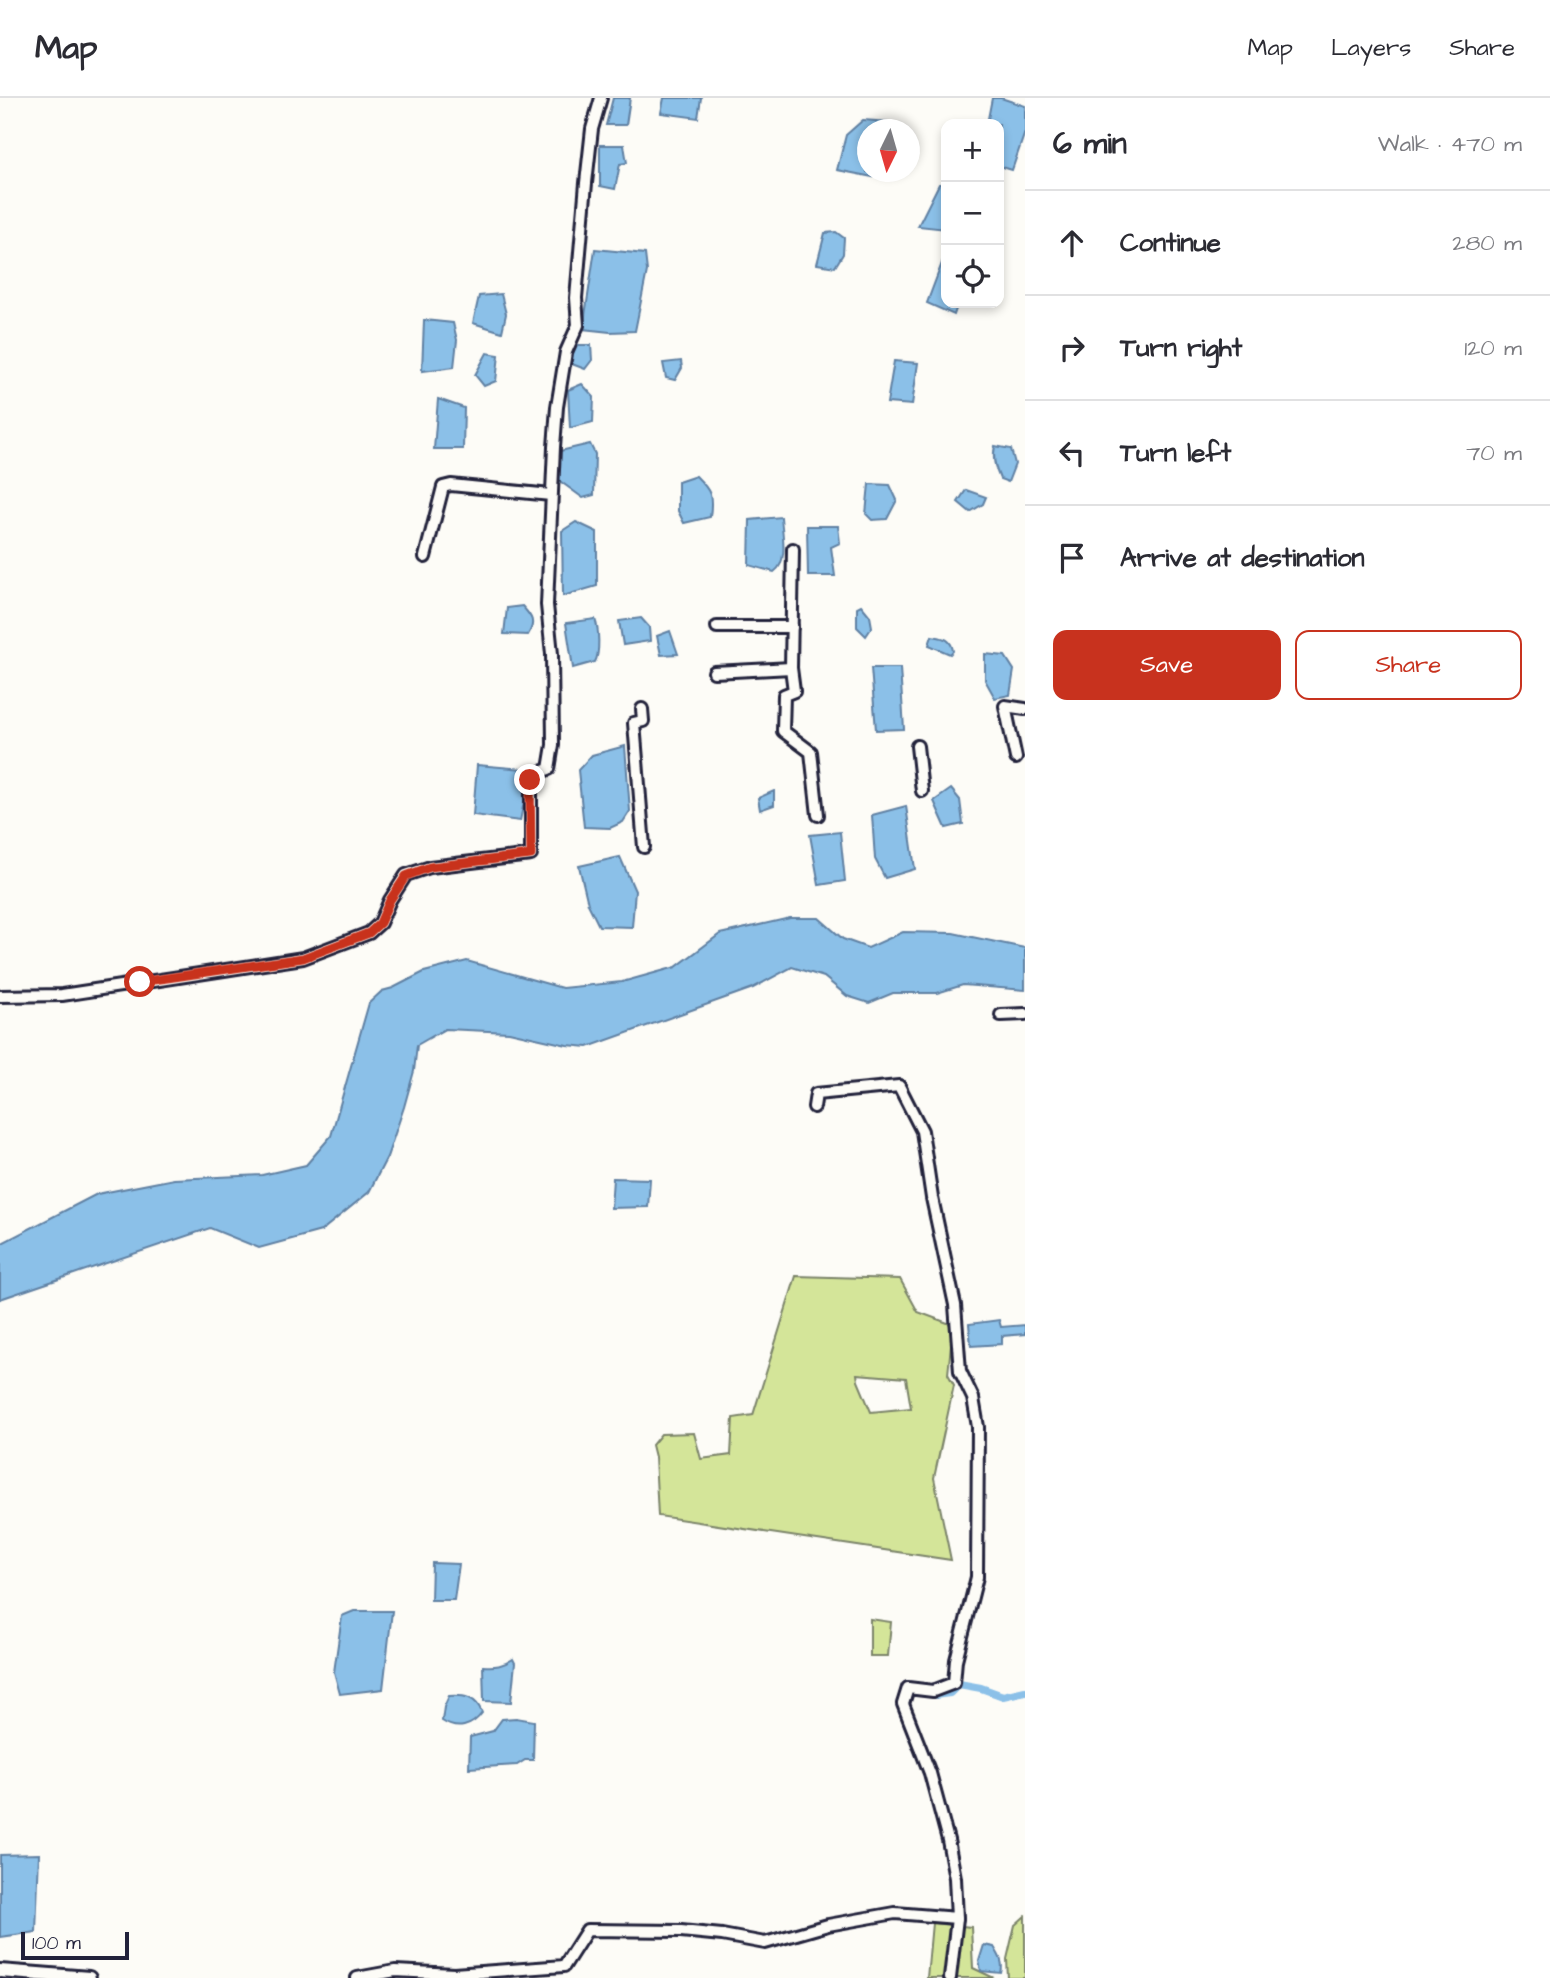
<!DOCTYPE html>
<html lang="en">
<head>
<meta charset="utf-8">
<style>
	body { margin:0; font-family:"Architects Daughter",sans-serif; background:#f2f2f3; color:#2b2b33 }
	.controls { position:absolute; right:21px; top:21px; display:grid; overflow:hidden; border-radius:14px; box-shadow:0 4px 10px #0003 }
	.controls button { width:63px; height:63px; display:grid; place-items:center; padding:0; border:0; border-bottom:2px solid #e1e1e2; background:#fff; color:#2b2b33; font:35px sans-serif }
	.compass { position:absolute; left:857px; top:21px; width:63px; height:63px; border-radius:50%; background:#fff; box-shadow:0 4px 10px #0003; rotate:185deg }
	.scale { position:absolute; left:21px; bottom:18px; width:108px; box-sizing:border-box; padding-left:7px; border:4px solid #22223b; border-top:0; font-size:19px; line-height:24px; white-space:nowrap; color:#22223b; -webkit-text-stroke:5px #fdfcf7; paint-order:stroke }
	.stop { position:absolute; width:21px; height:21px; margin:-16px; border:5px solid #c8321e; border-radius:50%; background:#fff }
	.stop.end { background:#c8321e; border-color:#fff; box-shadow:0 2px 7px #0008 }
	.list { margin:0; padding:0; list-style:none }
	h2 { display:flex; justify-content:space-between; align-items:center; height:91px; margin:0; padding:0 28px; font-size:30px }
	h2 small { font-size:23px; font-weight:400; color:#7c7c81 }
	.list li { display:grid; grid-template-columns:46px 1fr auto; gap:21px; align-items:center; box-sizing:border-box; height:105px; padding:0 28px; border-top:2px solid #e1e1e2 }
	.list b { display:block; font-size:26px; white-space:nowrap }
	.list em { font-size:23px; font-style:normal; color:#7c7c81 }
	.actions { display:flex; gap:14px; padding:21px 28px }
	.actions a { flex:1; padding:16px 0; border:2px solid #c8321e; border-radius:14px; text-align:center; font-size:24px; color:#c8321e }
	.actions .main { background:#c8321e; color:#fff }
	.icon { flex:none; width:38px; height:38px; fill:none; stroke:currentColor; stroke-width:2; stroke-linecap:round; stroke-linejoin:round }
	.map { position:relative; flex:none; width:1025px; height:1880px; overflow:hidden }
	header { display:flex; align-items:center; gap:42px; box-sizing:border-box; height:98px; padding:0 35px; background:#fff; border-bottom:2px solid #e1e1e2 }
	header strong { font-size:33px }
	nav { display:flex; gap:38px; margin-inline-start:auto; font-size:24px }
	main { display:flex }
	aside { flex:1; background:#fff }
	.map>svg:first-child { display:block }
</style>
</head>
<body>
<header>
<strong>Map</strong>
<nav><a>Map</a><a>Layers</a><a>Share</a></nav>
</header>
<main>
<div class="map">
<svg width="1025" height="1880" viewBox="0 0 1025 1880">
	<rect width="100%" height="100%" fill="#fdfcf7"/>
	<filter id="ink" filterUnits="userSpaceOnUse"><feTurbulence type="fractalNoise" baseFrequency=".0143" numOctaves="2"/><feDisplacementMap in="SourceGraphic" scale="14" xChannelSelector="R" yChannelSelector="G"/><feConvolveMatrix kernelMatrix="1 2 1 2 8 2 1 2 1" color-interpolation-filters="sRGB"/></filter>
	<g filter="url(#ink)">
		<!-- green -->
		<g fill="#d4e599" stroke="#7b846a" stroke-width="2" fill-rule="evenodd">
			<path d="M796 1178 900 1181 918 1214 953 1227 948 1276 954 1287 934 1380 951 1462 658 1418 655 1359 652 1347 661 1336 694 1335 701 1361 731 1357 733 1320 753 1317ZM857 1276 906 1280 911 1310 871 1314 858 1283Z"/>
			<path d="M870 1521 891 1524 888 1558H870Z"/>
			<path d="M1025 1818V1880H1008L1007 1861 1015 1827Z"/>
			<path d="M932 1825 971 1829 973 1870 994 1880H927Z"/>
		</g>
		<!-- water -->
		<g fill="#8bc0e8" stroke="#6181a3" stroke-width="2">
			<path d="M613 0H630L626 27H606Z"/>
			<path d="M664 0H701L698 20 661 15Z"/>
			<path d="M992 0H1001L1025 8V34L1012 72 999 68V26H987Z"/>
			<path d="M863 22 889 24 887 31 867 32V74H875L873 79 837 72 846 37Z"/>
			<path d="M600 47H624L627 65 620 66 615 91 600 88Z"/>
			<path d="M939 86H946V131L918 128Z"/>
			<path d="M836 134 844 140 843 156 835 169 817 166 825 135Z"/>
			<path d="M595 151 645 156 647 173 635 233 610 234 583 231Z"/>
			<path d="M945 157 946 205H958L954 217 927 205Z"/>
			<path d="M501 196 506 216 502 234 473 225 479 198Z"/>
			<path d="M424 222 453 225 457 242 454 269 422 273Z"/>
			<path d="M574 247H591L592 262 585 271 572 266Z"/>
			<path d="M487 255 499 257 496 283 484 288 475 277Z"/>
			<path d="M681 263 682 270 675 282 666 280 663 265Z"/>
			<path d="M894 263 918 265 912 307 887 305Z"/>
			<path d="M582 286 594 299 593 324 570 330 568 292Z"/>
			<path d="M438 301 464 310 463 351H434Z"/>
			<path d="M590 346 595 356 594 397 583 400 557 381 560 353Z"/>
			<path d="M995 348 1011 351 1015 366 1008 384 1000 381C995 370 992 360 995 348Z"/>
			<path d="M696 378C711 393 713 397 710 419L684 425 678 413V384Z"/>
			<path d="M869 386 890 387 897 402 887 421 872 422 866 416Z"/>
			<path d="M966 392 986 399 983 406 970 414 958 404Z"/>
			<path d="M781 419C782 435 789 464 774 474L749 467 750 422Z"/>
			<path d="M576 424 597 434V488L563 498 562 433Z"/>
			<path d="M807 428H838L840 445 831 449 835 478H808Z"/>
			<path d="M861 507 870 518 872 529 866 538 857 529V509Z"/>
			<path d="M522 508C532 519 536 524 528 537L504 536 507 510Z"/>
			<path d="M641 520 649 529 650 543 623 547 619 523Z"/>
			<path d="M595 521C599 531 600 555 595 564L573 570 566 525Z"/>
			<path d="M670 533 678 556 661 557 657 538Z"/>
			<path d="M932 538C943 540 951 540 953 553L950 556 929 547Z"/>
			<path d="M985 556 1005 558 1014 572 1010 597 995 600 985 582Z"/>
			<path d="M871 570H900L904 631 876 632Z"/>
			<path d="M625 648 630 713 623 724 610 730 584 729 578 672 592 657Z"/>
			<path d="M477 667 524 671 525 699 520 723 473 717Z"/>
			<path d="M951 691 960 702 963 726 946 730 934 703Z"/>
			<path d="M774 693V707L760 712 758 700Z"/>
			<path d="M906 708 915 771 885 780 875 761 872 717Z"/>
			<path d="M840 734 845 783 819 787 810 737Z"/>
			<path d="M620 759 635 793 632 829 599 828 588 806 579 768Z"/>
			<path d="M790 820H819L843 841 868 850 903 834 953 835 1025 850V892L963 887 937 895H893L869 905 847 898 824 879 792 869 753 890 588 949 567 947 509 934 445 931 417 947 414 973 404 1009 387 1059 369 1094 321 1133 259 1150 210 1130 0 1201V1146L97 1096 174 1081 262 1077 306 1067 331 1038 369 905 382 893 393 890 424 874 467 863 562 890 622 884 676 869 720 836Z"/>
			<path d="M613 1080 650 1081 648 1109 611 1110Z"/>
			<path d="M999 1222 1001 1229 1025 1227V1236L1002 1238V1246L971 1248 969 1226Z"/>
			<path d="M432 1465 459 1466 454 1502H431Z"/>
			<path d="M354 1513H392L383 1591 340 1596 334 1574 342 1518Z"/>
			<path d="M513 1561 515 1565 511 1604 484 1603 483 1568C495 1569 503 1568 513 1561Z"/>
			<path d="M449 1598C464 1597 477 1599 482 1615 472 1629 457 1633 442 1623L444 1609Z"/>
			<path d="M516 1620 534 1623 533 1662H525L517 1667 469 1670 470 1639 493 1633 502 1621Z"/>
			<path d="M39 1756 36 1834 0 1839V1757Z"/>
			<path d="M984 1847 994 1849C999 1857 1004 1865 1001 1875L981 1873 979 1863Z"/>
		</g>
		<g fill="none" stroke-linecap="round" stroke-linejoin="round">
			<!-- canal -->
			<path stroke="#8bc0e8" stroke-width="8" d="M935 1597 950 1595 959 1586 981 1590 1003 1598 1025 1593"/>
			<!-- minor casing -->
			<g stroke="#22223b" stroke-width="16">
				<g id="minor">
					<path d="M425 459 443 389 451 387 551 397"/>
					<path d="M717 529H792"/>
					<path d="M791 570 793 451"/>
					<path d="M714 574 791 570 794 593 784 597 783 633 811 654 818 717"/>
					<path d="M642 611 643 623 634 625 644 749"/>
					<path d="M917 648 922 693"/>
					<path d="M1016 660 1005 608 1025 611"/>
					<path d="M0 898 62 897 303 860 369 835 380 825 390 802 406 777 430 769 531 757V682L537 675 549 671 553 647 552 556 547 507 554 349 557 309 566 254 578 227 576 200 586 85 592 31 601 0"/>
					<path d="M1001 917 1025 916"/>
					<path d="M357 1880 395 1873 454 1876 564 1868 587 1832 681 1833 722 1837 765 1845 828 1827 895 1815 957 1820 955 1780 948 1742 930 1675 903 1606 908 1590 933 1593 954 1585 956 1562 977 1479 978 1329 973 1300 960 1273 955 1207 932 1100 922 1033 899 988 816 996 814 1009"/>
					<path d="M950 1880 957 1820"/>
				</g>
			</g>
			<!-- major casing -->
			<g stroke="#22223b" stroke-width="18">
				<path id="major" d="M0 1873 89 1880"/>
			</g>
			<!-- minor -->
			<use href="#minor" stroke="#fdfcf7" stroke-width="10"/>
			<!-- major -->
			<use href="#major" stroke="#fdfcf7" stroke-width="12"/>
		</g>
	</g>
	<g fill="none" stroke-linecap="round" stroke-linejoin="round" filter="url(#ink)">
		<!-- route -->
		<path stroke="#c8321e" stroke-width="9" d="M140 884 303 860 369 835 380 825 390 802 406 778 430 769 531 757 530 682"/>
	</g>
</svg>
<div class="controls">
<button>+</button>
<button>−</button>
<button><svg class="icon" aria-label="locate" viewBox="0 0 24 24"><circle cx="12" cy="12" r="6"/><path d="M12 2v4M12 18v4M2 12h4M18 12h4"/></svg></button>
</div>
<svg class="compass" viewBox="-18 -18 36 36"><path d="M0-13l5 13h-10z" fill="#e53935"/><path d="M0 13l5-13h-10z" fill="#7c7c81"/></svg>
<div class="scale">100 m</div>
<div class="stop" style="left:140px;top:884px"></div>
<div class="stop end" style="left:530px;top:682px"></div>
</div>
<aside>
<h2>6 min<small>Walk · 470 m</small></h2>
<ul class="list">
<li><svg class="icon" aria-label="ahead" viewBox="0 0 24 24"><path d="M12 20V5M6 11l6-6 6 6"/></svg><div><b>Continue</b></div><em>280 m</em></li>
<li><svg class="icon" aria-label="right" viewBox="0 0 24 24"><path d="M7 20v-9h11M14 6l5 5-5 5"/></svg><div><b>Turn right</b></div><em>120 m</em></li>
<li><svg class="icon" aria-label="left" viewBox="0 0 24 24"><path d="M17 20v-9H6M10 6l-5 5 5 5"/></svg><div><b>Turn left</b></div><em>70 m</em></li>
<li><svg class="icon" aria-label="arrive" viewBox="0 0 24 24"><path d="M6 21V4h12l-3 4 3 4H6"/></svg><div><b>Arrive at destination</b></div></li>
</ul>
<div class="actions"><a class="main">Save</a><a>Share</a></div>
</aside>
</main>
</body>
</html>
